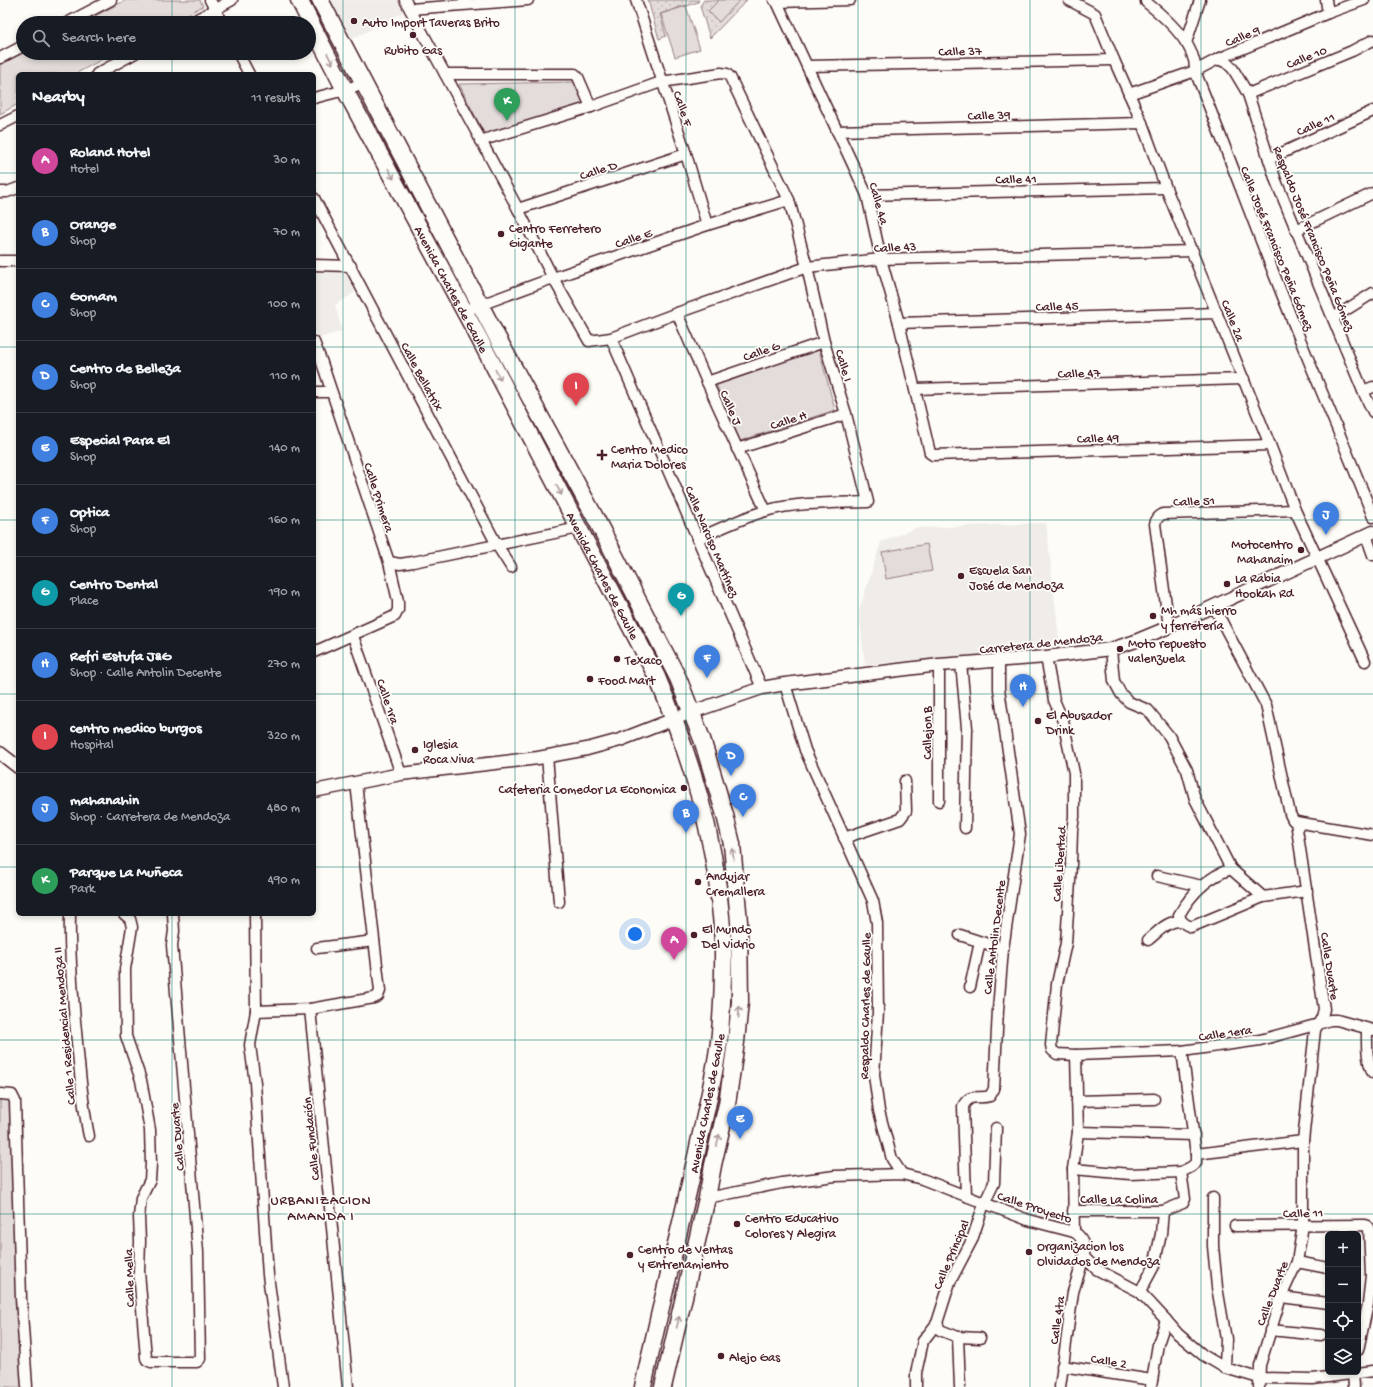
<!DOCTYPE html>
<html lang="en">
<head>
<meta charset="utf-8">
<style>
	body { margin:0; font-family:"Gochi Hand",sans-serif; background:#20242c; color:#f1f3f6 }
	.controls { position:absolute; right:12px; bottom:12px; display:grid; overflow:hidden; border-radius:6px; box-shadow:0 2px 6px #0003 }
	.controls button { width:36px; height:36px; display:grid; place-items:center; padding:0; border:0; border-bottom:1px solid #363941; background:#171b24; color:#f1f3f6; font:20px sans-serif }
	.you { position:absolute; left:635px; top:934px; width:14px; height:14px; margin:-10px; border:3px solid #fff; border-radius:50%; background:#1a73e8; box-shadow:0 0 0 6px #1a73e833 }
	.badge { display:grid; place-items:center; width:26px; height:26px; border-radius:50%; background:#2563eb; color:#fff; font-size:13px; font-weight:700 }
	.pin { position:absolute; translate:-50% -33px; filter:drop-shadow(0 1px 2px #0008) }
	.pin::after { content:''; position:absolute; top:21px; width:14px; height:12px; background:inherit; clip-path:polygon(0 0,100% 0,50% 100%) }
	.list { margin:0; padding:0; list-style:none }
	h2 { display:flex; justify-content:space-between; align-items:center; height:52px; margin:0; padding:0 16px; font-size:17px }
	h2 small { font-size:13px; font-weight:400; color:#9ea1a6 }
	.list li { display:grid; grid-template-columns:26px 1fr auto; gap:12px; align-items:center; box-sizing:border-box; height:72px; padding:0 16px; border-top:1px solid #363941 }
	.list b { display:block; font-size:15px; white-space:nowrap }
	.list p { margin:0; font-size:13px; white-space:nowrap; color:#9ea1a6 }
	.list em { font-size:13px; font-style:normal; color:#9ea1a6 }
	.icon { flex:none; width:22px; height:22px; fill:none; stroke:currentColor; stroke-width:2; stroke-linecap:round; stroke-linejoin:round }
	.map { position:relative; flex:none; width:1373px; height:1387px; overflow:hidden }
	.search { position:absolute; background:#171b24; box-shadow:0 2px 6px #0003; left:16px; top:16px; width:300px; height:44px; display:flex; align-items:center; gap:10px; box-sizing:border-box; padding:0 14px; border-radius:22px; color:#9ea1a6; font-size:15px }
	.panel { position:absolute; background:#171b24; box-shadow:0 2px 6px #0003; left:16px; top:72px; width:300px; height:844px; border-radius:6px }
	.map>svg:first-child { display:block }
</style>
</head>
<body>
<div class="map">
<svg width="1373" height="1387" viewBox="0 0 1373 1387">
	<defs>
		<pattern id="grass-dots" width="8" height="8" patternUnits="userSpaceOnUse"><rect width="8" height="8" fill="#e3dcda"/><path d="M2 2h.1M6 6h.1" fill="none" stroke="#c4bcbb" stroke-width="1.8" stroke-linecap="round"/></pattern>
	</defs>
	<rect width="100%" height="100%" fill="#fdfcf7"/>
	<filter id="ink" filterUnits="userSpaceOnUse"><feTurbulence type="fractalNoise" baseFrequency=".025" numOctaves="2"/><feDisplacementMap in="SourceGraphic" scale="8" xChannelSelector="R" yChannelSelector="G"/><feConvolveMatrix kernelMatrix="1 2 1 2 8 2 1 2 1" color-interpolation-filters="sRGB"/></filter>
	<g filter="url(#ink)">
		<!-- built -->
		<g fill="#f0ece8">
			<path d="M331 0H398L404 12 352 39Z"/>
			<path d="M314 272H345L355 292 335 305 342 331 320 338 314 331Z"/>
			<path d="M1046 523 1060 647 865 665 859 611 881 542 916 528Z"/>
		</g>
		<!-- grass -->
		<g fill="url(#grass-dots)" stroke="#967e82">
			<path d="M648 0H699L698 2 687 6 686 5 660 14 666 36 659 39Z"/>
			<path d="M704 0H747L710 38 700 6Z"/>
		</g>
		<!-- park -->
		<g fill="#e3dcda" stroke="#967e82">
			<path d="M126 0H200L203 6 171 23H81Z"/>
			<path d="M719 0H740L719 22 708 11Z"/>
			<path d="M686 6 700 49 675 57 661 14Z"/>
			<path d="M23 53H114L75 74H18V104L0 114V65Z"/>
			<path d="M577 82 587 105 486 137 459 84Z"/>
			<path d="M819 350 835 410 740 441 716 384Z"/>
			<path d="M927 544 932 571 886 579 882 552Z"/>
			<path d="M0 1099H11L22 1387H0Z"/>
		</g>
		<g fill="none" stroke-linecap="round" stroke-linejoin="round">
			<!-- minor casing -->
			<g stroke="#4a1f2b" stroke-width="13">
				<g id="minor">
					<path d="M210 0 222 23"/>
					<path d="M405 0 518 209 553 278 589 341 611 338 677 313 807 267 881 259 1193 251"/>
					<path d="M636 0 686 154 707 225"/>
					<path d="M774 0 777 2 867 195 881 259 899 323 930 453 933 455 1270 445"/>
					<path d="M1069 0 1095 14 1114 60 1142 123 1166 188 1270 445 1295 510 1365 661"/>
					<path d="M1146 0V2C1165 17 1197 45 1195 71 1232 163 1266 257 1304 349 1327 405 1351 460 1373 517"/>
					<path d="M1326 0 1328 13"/>
					<path d="M777 2 850 0"/>
					<path d="M410 9 528 0"/>
					<path d="M67 23 111 0"/>
					<path d="M190 23 232 0"/>
					<path d="M1186 43 1200 0"/>
					<path d="M238 53 249 74"/>
					<path d="M0 58 23 46"/>
					<path d="M1218 59 1227 63 1233 69 1248 94 1276 181 1363 391 1373 412"/>
					<path d="M807 66 1114 60"/>
					<path d="M97 74 135 53"/>
					<path d="M445 74H575L578 77 591 107"/>
					<path d="M1129 94 1195 71 1218 59 1328 13 1364 0"/>
					<path d="M1248 94 1352 51 1373 40"/>
					<path d="M314 98 345 90 363 83"/>
					<path d="M0 125 18 116"/>
					<path d="M837 131 1142 123"/>
					<path d="M480 141 591 107 661 82 721 73 727 74 730 77 789 200 807 267 824 342 846 414 868 502C834 503 798 502 765 511 742 518 719 529 697 539"/>
					<path d="M1269 159 1373 111"/>
					<path d="M0 192H7L18 188"/>
					<path d="M867 195 1166 188"/>
					<path d="M314 198 497 545 511 567"/>
					<path d="M518 209 686 154"/>
					<path d="M1296 230 1373 193"/>
					<path d="M0 261H18"/>
					<path d="M314 265 351 266"/>
					<path d="M464 311 553 278 707 225 789 200"/>
					<path d="M677 313 707 382 766 511"/>
					<path d="M1333 318 1373 293"/>
					<path d="M899 323 1217 313"/>
					<path d="M611 338 762 688"/>
					<path d="M314 342 321 360 389 562 398 601V610L395 616 314 652"/>
					<path d="M707 382 824 342"/>
					<path d="M915 389 1244 379"/>
					<path d="M1363 391 1373 387"/>
					<path d="M314 392H331"/>
					<path d="M737 449 846 414"/>
					<path d="M1366 535 1373 555"/>
					<path d="M389 562 400 564 413 562 579 528"/>
					<path d="M1214 607 1266 705 1290 814 1293 820 1296 822 1324 1009 1322 1017 1315 1030 1303 1141V1225L1297 1262 1281 1297 1260 1365 1259 1387"/>
					<path d="M1169 627 1155 524C1156 519 1159 516 1163 514L1295 510"/>
					<path d="M353 636 401 774"/>
					<path d="M1111 649 1114 681 1121 694 1129 702 1148 710 1169 736 1187 770 1195 799 1231 869 1263 897"/>
					<path d="M1046 657 1054 700 1063 721 1074 773V817L1072 830 1071 865 1066 943 1057 984 1051 1045 1052 1050 1057 1054 1076 1055 1182 1051 1260 1040 1319 1024 1330 1020H1337L1373 1030"/>
					<path d="M961 663 967 728 965 828"/>
					<path d="M785 684 805 750 873 901 877 923 878 1012 874 1075 879 1111 892 1159 902 1174"/>
					<path d="M547 756 559 902"/>
					<path d="M939 801V665"/>
					<path d="M1296 822 1373 835"/>
					<path d="M844 838 900 819 906 811 905 781"/>
					<path d="M1231 869C1209 876 1191 894 1179 915 1181 922 1184 924 1191 927L1263 897 1307 891"/>
					<path d="M1157 876 1202 886"/>
					<path d="M70 914C69 950 72 985 75 1021 79 1060 81 1098 89 1136"/>
					<path d="M124 914 130 919 132 927 125 969 126 1036 141 1080 150 1130 151 1164 150 1180 141 1198 139 1217 140 1241 139 1271 146 1358 147 1360 151 1362H197L200 1359 198 1252 172 945 174 931 173 914"/>
					<path d="M255 914 256 1011 250 1045 255 1083 268 1275 283 1387"/>
					<path d="M960 935 1003 949"/>
					<path d="M1148 940C1158 932 1168 920 1181 921"/>
					<path d="M317 948 374 941"/>
					<path d="M970 987 980 942"/>
					<path d="M310 1009 348 1387"/>
					<path d="M256 1011 310 1009 374 998 378 996 380 991 356 783"/>
					<path d="M1367 1029C1367 1043 1366 1060 1373 1073"/>
					<path d="M1182 1051 1196 1154"/>
					<path d="M0 1094 12 1095 15 1101 21 1298 27 1387"/>
					<path d="M1077 1101 1154 1099"/>
					<path d="M1078 1132 1194 1135"/>
					<path d="M1073 1169 1130 1174 1181 1172 1185 1199 1183 1203 1163 1211H1073"/>
					<path d="M1181 1172 1191 1167 1196 1163V1154L1303 1141"/>
					<path d="M966 1196 963 1106C971 1092 977 1100 990 1096L994 1089 998 1010 1003 949 1020 834 999 689V660"/>
					<path d="M707 1198 782 1183 835 1176 902 1174 922 1179 1028 1220 1074 1232C1084 1238 1085 1247 1084 1257L1096 1269 1140 1292 1166 1320 1178 1334 1203 1355 1225 1368 1259 1378 1313 1379 1373 1371"/>
					<path d="M1213 1198V1246L1217 1287 1226 1339 1225 1368"/>
					<path d="M1235 1226 1364 1225 1367 1226 1369 1229 1371 1275 1368 1304 1358 1350"/>
					<path d="M1074 1232 1073 1169 1078 1132 1076 1055"/>
					<path d="M1297 1262 1328 1268"/>
					<path d="M1140 1292 1154 1266 1161 1234 1163 1211"/>
					<path d="M1281 1297 1328 1303"/>
					<path d="M937 1323 940 1330 958 1337 960 1387"/>
					<path d="M1270 1330 1321 1335"/>
					<path d="M958 1337 980 1338"/>
					<path d="M1062 1366 1152 1380"/>
					<path d="M1353 1372 1354 1387"/>
					<path d="M916 1387V1373L923 1341 937 1323 950 1282 972 1240 984 1204 994 1183 996 1128"/>
					<path d="M1060 1387 1073 1292 1084 1257"/>
					<path d="M1151 1387 1158 1344 1166 1320"/>
				</g>
			</g>
			<!-- tertiary casing -->
			<g stroke="#4a1f2b" stroke-width="15">
				<g id="tertiary">
					<path d="M0 753 18 767"/>
					<path d="M314 791 401 774 538 758 587 749 620 740 692 712 762 688 785 684 939 665 1046 657 1111 649 1133 642 1169 627 1373 532"/>
				</g>
			</g>
			<!-- primary casing -->
			<g stroke="#4a1f2b" stroke-width="19">
				<g id="primary">
					<path id="s1" d="M299 0 345 90 480 340 657 677C690 756 714 831 721 916 725 955 723 995 720 1033 716 1073 705 1113 697 1152 680 1230 660 1308 643 1387"/>
					<path d="M320 0 496 335 596 519 678 678 702 739 725 815 732 844 739 922 740 1002 736 1042 727 1104 713 1165 707 1198 663 1387"/>
				</g>
			</g>
			<!-- minor -->
			<use href="#minor" stroke="#fdfcf7" stroke-width="10"/>
			<!-- tertiary -->
			<use href="#tertiary" stroke="#fdfcf7" stroke-width="12"/>
			<!-- primary -->
			<use href="#primary" stroke="#fdfcf7" stroke-width="16"/>
		</g>
		<!-- one-way arrows -->
		<defs><path id="oneway-shaft" d="M-6 0H5M1.5-3L5.5 0L1.5 3" fill="none" stroke-width="1.6" stroke-linecap="round" stroke-linejoin="round"/></defs>
		<g stroke="#ac999b">
			<use href="#oneway-shaft" transform="translate(330 59) rotate(63)"/>
			<use href="#oneway-shaft" transform="translate(391 174) rotate(62)"/>
			<use href="#oneway-shaft" transform="translate(498 375) rotate(63)"/>
			<use href="#oneway-shaft" transform="translate(559 490) rotate(62)"/>
			<use href="#oneway-shaft" transform="translate(733 854) rotate(-98)"/>
			<use href="#oneway-shaft" transform="translate(739 1012) rotate(-85)"/>
			<use href="#oneway-shaft" transform="translate(718 1140) rotate(-77)"/>
			<use href="#oneway-shaft" transform="translate(678 1322) rotate(-77)"/>
		</g>
	</g>
	<!-- grid -->
	<path fill="none" stroke="#0f766e" stroke-width="1" stroke-opacity="0.55" d="M172 0V23M343 0V1387M515 0V1387M686 0V1387M858 0V1387M1030 0V1387M1201 0V1387M172 53V74M0 173H18M314 173H1373M0 347H18M314 347H1373M0 520H18M314 520H1373M0 694H18M314 694H1373M0 867H18M314 867H1373M172 914V1387M0 1040H1373M0 1214H1373"/>
	<!-- markers -->
	<g fill="#4a1f2b" stroke="#fdfcf7" stroke-width="1.5">
		<circle cx="354" cy="21" r="4"/>
		<circle cx="413" cy="35" r="4"/>
		<circle cx="501" cy="234" r="4"/>
		<path d="M600 449h4v4h4v4h-4v4h-4v-4h-4v-4h4z"/>
		<circle cx="1301" cy="550" r="4"/>
		<circle cx="961" cy="576" r="4"/>
		<circle cx="1227" cy="584" r="4"/>
		<circle cx="1153" cy="616" r="4"/>
		<circle cx="1120" cy="649" r="4"/>
		<circle cx="617" cy="659" r="4"/>
		<circle cx="590" cy="679" r="4"/>
		<circle cx="1038" cy="721" r="4"/>
		<circle cx="415" cy="750" r="4"/>
		<circle cx="684" cy="788" r="4"/>
		<circle cx="698" cy="882" r="4"/>
		<circle cx="694" cy="935" r="4"/>
		<circle cx="737" cy="1224" r="4"/>
		<circle cx="1029" cy="1252" r="4"/>
		<circle cx="630" cy="1255" r="4"/>
		<circle cx="721" cy="1356" r="4"/>
	</g>
	<g text-anchor="middle" stroke-width="3.5" stroke-linejoin="round" paint-order="stroke">
		<!-- poi labels -->
		<g font-size="13" fill="#4a1f2b" stroke="#fdfcf7" text-anchor="start">
			<text x="362" y="26">Auto Import Taveras Brito</text>
			<text x="413" y="54" text-anchor="middle">Rubito Gas</text>
			<text x="509" y="232">Centro Ferretero<tspan x="509" dy="15">Gigante</tspan></text>
			<text x="611" y="453">Centro Medico<tspan x="611" dy="15">Maria Dolores</tspan></text>
			<text x="1293" y="548" text-anchor="end">Motocentro<tspan x="1293" dy="15">Mahanaim</tspan></text>
			<text x="969" y="574">Escuela San<tspan x="969" dy="15">José de Mendoza</tspan></text>
			<text x="1235" y="582">La Rabia<tspan x="1235" dy="15">Hookah Rd</tspan></text>
			<text x="1161" y="614">Mh más hierro<tspan x="1161" dy="15">y ferretería</tspan></text>
			<text x="1128" y="647">Moto repuesto<tspan x="1128" dy="15">valenzuela</tspan></text>
			<text x="625" y="664">Texaco</text>
			<text x="598" y="684">Food Mart</text>
			<text x="1046" y="719">El Abusador<tspan x="1046" dy="15">Drink</tspan></text>
			<text x="423" y="748">Iglesia<tspan x="423" dy="15">Roca Viva</tspan></text>
			<text x="676" y="793" text-anchor="end">Cafeteria Comedor La Economica</text>
			<text x="706" y="880">Andujar<tspan x="706" dy="15">Cremallera</tspan></text>
			<text x="702" y="933">El Mundo<tspan x="702" dy="15">Del Vidrio</tspan></text>
			<text x="745" y="1222">Centro Educativo<tspan x="745" dy="15">Colores Y Alegira</tspan></text>
			<text x="1037" y="1250">Organizacion los<tspan x="1037" dy="15">Olvidados de Mendoza</tspan></text>
			<text x="638" y="1253">Centro de Ventas<tspan x="638" dy="15">y Entrenamiento</tspan></text>
			<text x="729" y="1361">Alejo Gas</text>
		</g>
		<!-- street labels -->
		<g font-size="13" fill="#4a1f2b" stroke="#fdfcf7">
			<text transform="translate(1242 35) rotate(-23)" y="5">Calle 9</text>
			<text transform="translate(960 50) rotate(-1)" y="5">Calle 37</text>
			<text transform="translate(1306 56) rotate(-22)" y="5">Calle 10</text>
			<text transform="translate(684 108) rotate(71)" y="5">Calle F</text>
			<text transform="translate(989 114) rotate(-2)" y="5">Calle 39</text>
			<text transform="translate(1315 123) rotate(-24)" y="5">Calle 11</text>
			<text transform="translate(598 169) rotate(-18)" y="5">Calle D</text>
			<text transform="translate(1016 178) rotate(-1)" y="5">Calle 41</text>
			<text transform="translate(880 203) rotate(74)" y="5">Calle 4a</text>
			<text transform="translate(633 237) rotate(-19)" y="5">Calle E</text>
			<text transform="translate(1315 238) rotate(68)" y="5">Respaldo José Francisco Peña Gómez</text>
			<text transform="translate(895 246) rotate(-3)" y="5">Calle 43</text>
			<text transform="translate(1278 248) rotate(68)" y="5">Calle José Francisco Peña Gómez</text>
			<text dy="5" stroke="none"><textPath href="#s1" startOffset="327">Avenida Charles de Gaulle</textPath></text>
			<text transform="translate(1057 305) rotate(-2)" y="5">Calle 45</text>
			<text transform="translate(1234 320) rotate(68)" y="5">Calle 2a</text>
			<text transform="translate(761 350) rotate(-19)" y="5">Calle G</text>
			<text transform="translate(845 365) rotate(73)" y="5">Calle I</text>
			<text transform="translate(1079 372) rotate(-2)" y="5">Calle 47</text>
			<text transform="translate(423 376) rotate(62)" y="5">Calle Bellatrix</text>
			<text transform="translate(732 407) rotate(66)" y="5">Calle J</text>
			<text transform="translate(788 419) rotate(-18)" y="5">Calle H</text>
			<text transform="translate(1098 437) rotate(-2)" y="5">Calle 49</text>
			<text transform="translate(380 497) rotate(72)" y="5">Calle Primera</text>
			<text transform="translate(1194 500) rotate(-2)" y="5">Calle 51</text>
			<text transform="translate(713 541) rotate(67)" y="5">Calle Narciso Martínez</text>
			<text dy="5" stroke="none"><textPath href="#s1" startOffset="651">Avenida Charles de Gaulle</textPath></text>
			<text transform="translate(1041 642) rotate(-6)" y="5">Carretera de Mendoza</text>
			<text transform="translate(389 701) rotate(71)" y="5">Calle 1ra</text>
			<text transform="translate(926 733) rotate(-90)" y="5">Callejon B</text>
			<text transform="translate(1058 864) rotate(-86)" y="5">Calle Libertad</text>
			<text transform="translate(993 937) rotate(-83)" y="5">Calle Antolin Decente</text>
			<text transform="translate(1331 966) rotate(81)" y="5">Calle Duarte</text>
			<text transform="translate(864 1006) rotate(-89)" y="5">Respaldo Charles de Gaulle</text>
			<text transform="translate(63 1026) rotate(-95)" y="5">Calle 1 Residencial Mendoza II</text>
			<text transform="translate(1225 1032) rotate(-8)" y="5">Calle 1era</text>
			<text transform="translate(706 1103) rotate(-79)" y="5">Avenida Charles de Gaulle</text>
			<text transform="translate(176 1137) rotate(-95)" y="5">Calle Duarte</text>
			<text transform="translate(310 1139) rotate(-96)" y="5">Calle Fundación</text>
			<text x="1119" y="1203">Calle La Colina</text>
			<text transform="translate(1035 1206) rotate(18)" y="5">Calle Proyecto</text>
			<text transform="translate(1303 1212) rotate(-1)" y="5">Calle 11</text>
			<text transform="translate(950 1254) rotate(-67)" y="5">Calle Principal</text>
			<text transform="translate(128 1278) rotate(-92)" y="5">Calle Mella</text>
			<text transform="translate(1271 1293) rotate(-69)" y="5">Calle Duarte</text>
			<text transform="translate(1056 1320) rotate(-82)" y="5">Calle 4ta</text>
			<text transform="translate(1109 1360) rotate(9)" y="5">Calle 2</text>
		</g>
		<!-- neighbourhood labels -->
		<g font-size="14" letter-spacing="1" fill="#4a1f2b" stroke="#fdfcf7">
			<text x="321" y="1204">URBANIZACION<tspan x="321" dy="16">AMANDA I</tspan></text>
		</g>
	</g>
</svg>
<div class="controls">
<button>+</button>
<button>−</button>
<button><svg class="icon" aria-label="locate" viewBox="0 0 24 24"><circle cx="12" cy="12" r="6"/><path d="M12 2v4M12 18v4M2 12h4M18 12h4"/></svg></button>
<button><svg class="icon" aria-label="layers" viewBox="0 0 24 24"><path d="M12 4l9 5-9 5-9-5zM3 14l9 5 9-5"/></svg></button>
</div>
<div class="you"></div>
<div class="pin badge" style="left:674px;top:960px;background:#d1479c">A</div>
<div class="pin badge" style="left:686px;top:833px;background:#3f7fe0">B</div>
<div class="pin badge" style="left:743px;top:817px;background:#3f7fe0">C</div>
<div class="pin badge" style="left:731px;top:776px;background:#3f7fe0">D</div>
<div class="pin badge" style="left:740px;top:1139px;background:#3f7fe0">E</div>
<div class="pin badge" style="left:707px;top:678px;background:#3f7fe0">F</div>
<div class="pin badge" style="left:681px;top:616px;background:#0f9aa8">G</div>
<div class="pin badge" style="left:1023px;top:707px;background:#3f7fe0">H</div>
<div class="pin badge" style="left:576px;top:406px;background:#e0444e">I</div>
<div class="pin badge" style="left:1326px;top:535px;background:#3f7fe0">J</div>
<div class="pin badge" style="left:507px;top:121px;background:#2e9e5b">K</div>
<div class="search"><svg class="icon" aria-label="search" viewBox="0 0 24 24"><circle cx="10" cy="10" r="6"/><path d="M15 15l6 6"/></svg>Search here</div>
<section class="panel">
<h2>Nearby<small>11 results</small></h2>
<ul class="list">
<li><span class="badge" style="background:#d1479c">A</span><div><b>Roland Hotel</b><p>Hotel</p></div><em>30 m</em></li>
<li><span class="badge" style="background:#3f7fe0">B</span><div><b>Orange</b><p>Shop</p></div><em>70 m</em></li>
<li><span class="badge" style="background:#3f7fe0">C</span><div><b>Gomam</b><p>Shop</p></div><em>100 m</em></li>
<li><span class="badge" style="background:#3f7fe0">D</span><div><b>Centro de Belleza</b><p>Shop</p></div><em>110 m</em></li>
<li><span class="badge" style="background:#3f7fe0">E</span><div><b>Especial Para El</b><p>Shop</p></div><em>140 m</em></li>
<li><span class="badge" style="background:#3f7fe0">F</span><div><b>Optica</b><p>Shop</p></div><em>160 m</em></li>
<li><span class="badge" style="background:#0f9aa8">G</span><div><b>Centro Dental</b><p>Place</p></div><em>190 m</em></li>
<li><span class="badge" style="background:#3f7fe0">H</span><div><b>Refri Estufa J&amp;G</b><p>Shop · Calle Antolin Decente</p></div><em>270 m</em></li>
<li><span class="badge" style="background:#e0444e">I</span><div><b>centro medico burgos</b><p>Hospital</p></div><em>320 m</em></li>
<li><span class="badge" style="background:#3f7fe0">J</span><div><b>mahanahin</b><p>Shop · Carretera de Mendoza</p></div><em>480 m</em></li>
<li><span class="badge" style="background:#2e9e5b">K</span><div><b>Parque La Muñeca</b><p>Park</p></div><em>490 m</em></li>
</ul>
</section>
</div>
</body>
</html>
